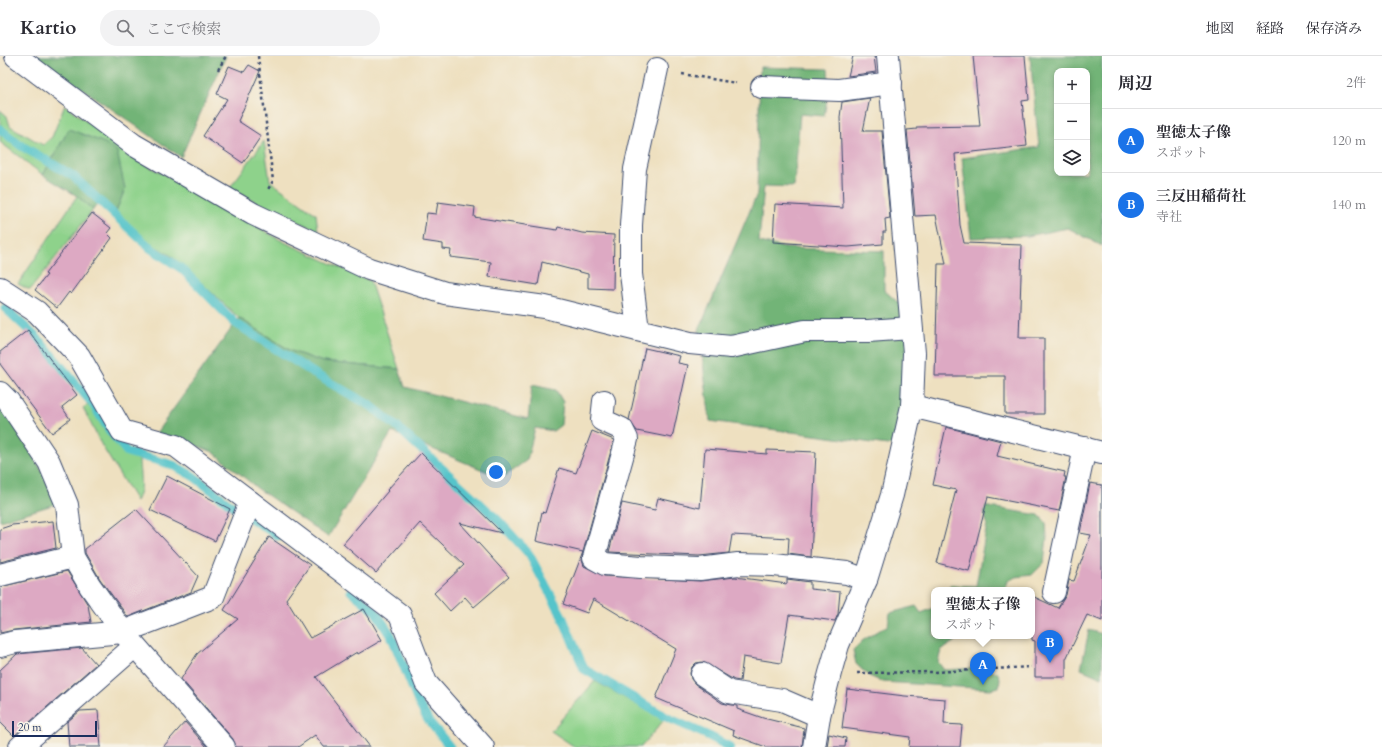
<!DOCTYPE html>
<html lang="ja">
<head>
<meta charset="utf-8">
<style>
	body { margin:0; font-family:Cardo,"Noto Serif JP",serif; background:#f2f2f3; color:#2b2b33 }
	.controls { position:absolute; right:12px; top:12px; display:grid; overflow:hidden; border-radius:8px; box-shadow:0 2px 6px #0003 }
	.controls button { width:36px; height:36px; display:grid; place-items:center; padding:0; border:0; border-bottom:1px solid #e1e1e2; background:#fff; color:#2b2b33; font:20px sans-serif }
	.scale { position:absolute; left:12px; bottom:10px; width:85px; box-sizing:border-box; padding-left:4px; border:2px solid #1b2f5e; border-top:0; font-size:11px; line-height:14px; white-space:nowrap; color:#1b2f5e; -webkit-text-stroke:3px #f7f3e8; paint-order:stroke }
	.you { position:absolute; left:496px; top:416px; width:14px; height:14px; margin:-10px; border:3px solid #fff; border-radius:50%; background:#1a73e8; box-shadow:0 0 0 6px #1a73e833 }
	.badge { display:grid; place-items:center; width:26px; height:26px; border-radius:50%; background:#1a73e8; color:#fff; font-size:13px; font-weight:700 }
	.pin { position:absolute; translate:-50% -33px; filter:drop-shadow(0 1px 2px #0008) }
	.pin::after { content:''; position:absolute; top:21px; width:14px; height:12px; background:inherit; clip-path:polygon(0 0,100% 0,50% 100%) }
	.popup { position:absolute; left:931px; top:531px; width:104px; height:52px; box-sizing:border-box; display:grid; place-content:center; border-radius:8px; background:#fff; filter:drop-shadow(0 1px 3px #0005); font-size:13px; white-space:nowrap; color:#7c7c81 }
	.popup b { font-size:15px; color:#2b2b33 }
	.popup::after { content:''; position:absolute; left:50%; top:100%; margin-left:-8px; border:8px solid transparent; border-top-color:#fff }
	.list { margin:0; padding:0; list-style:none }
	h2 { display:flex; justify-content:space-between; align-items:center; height:52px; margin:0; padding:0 16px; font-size:17px }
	h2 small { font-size:13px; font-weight:400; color:#7c7c81 }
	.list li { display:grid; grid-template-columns:26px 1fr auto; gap:12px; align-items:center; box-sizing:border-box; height:64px; padding:0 16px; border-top:1px solid #e1e1e2 }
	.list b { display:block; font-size:15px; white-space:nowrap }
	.list p { margin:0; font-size:13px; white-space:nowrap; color:#7c7c81 }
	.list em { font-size:13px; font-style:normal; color:#7c7c81 }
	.icon { flex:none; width:22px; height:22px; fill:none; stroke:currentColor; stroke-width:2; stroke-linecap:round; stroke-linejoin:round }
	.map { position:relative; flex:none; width:1102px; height:691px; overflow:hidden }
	header { display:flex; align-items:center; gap:24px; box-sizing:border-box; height:56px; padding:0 20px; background:#fff; border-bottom:1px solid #e1e1e2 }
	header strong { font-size:19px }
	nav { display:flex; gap:22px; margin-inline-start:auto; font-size:14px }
	.search { width:280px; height:36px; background:#f2f2f3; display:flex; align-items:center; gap:10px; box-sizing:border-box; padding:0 14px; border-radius:22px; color:#7c7c81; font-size:15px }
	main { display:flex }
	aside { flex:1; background:#fff }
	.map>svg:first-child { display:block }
</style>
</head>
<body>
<header>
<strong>Kartio</strong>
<div class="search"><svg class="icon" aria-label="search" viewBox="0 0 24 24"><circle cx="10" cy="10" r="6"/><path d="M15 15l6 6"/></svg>ここで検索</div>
<nav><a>地図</a><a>経路</a><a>保存済み</a></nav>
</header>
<main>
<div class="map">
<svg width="1102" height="691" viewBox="0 0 1102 691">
	<rect width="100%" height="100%" fill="#f7f3e8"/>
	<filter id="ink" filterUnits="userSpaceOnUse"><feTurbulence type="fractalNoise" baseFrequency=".025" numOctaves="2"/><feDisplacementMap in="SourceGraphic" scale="8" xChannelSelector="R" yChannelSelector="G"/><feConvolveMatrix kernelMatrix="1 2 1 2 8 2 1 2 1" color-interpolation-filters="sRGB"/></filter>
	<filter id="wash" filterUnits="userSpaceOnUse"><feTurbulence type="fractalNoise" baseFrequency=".012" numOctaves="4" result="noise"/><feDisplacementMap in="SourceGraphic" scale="16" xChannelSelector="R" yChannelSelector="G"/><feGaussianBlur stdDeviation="0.9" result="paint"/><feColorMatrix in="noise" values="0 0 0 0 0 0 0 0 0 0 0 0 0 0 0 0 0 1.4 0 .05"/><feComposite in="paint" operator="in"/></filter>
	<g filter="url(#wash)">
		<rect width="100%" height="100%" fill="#eee0c0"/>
		<!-- green -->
		<g fill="#8ed28b" stroke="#548074">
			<path d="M65 49 137 104 200 137 282 185 370 225 399 313 323 306 291 295 239 262 183 210 170 199 149 187 116 155 125 133 121 118 69 73 43 119 0 86V54L7 60 10 70 43 89 52 81Z"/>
			<path d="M264 85 270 125 316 158 318 175 229 133Z"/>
			<path d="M77 140 93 154 30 234 18 228Z"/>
			<path d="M90 348C103 372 112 393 139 403 139 419 144 431 136 445L102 390 83 352Z"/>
			<path d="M595 625 664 664 641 691H575L551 675Z"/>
		</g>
		<!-- forest -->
		<g fill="#72b477" stroke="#46726a" fill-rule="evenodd">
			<path d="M35 0H226L181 101Z"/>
			<path d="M1030 0H1102V190L1068 172 1028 180 971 182 962 102 1039 91ZM1057 15H1087V117H1057Z"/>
			<path d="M760 11 828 13 829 33 824 60 800 58 794 131 764 130 759 186 786 192 884 195V234L902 250 911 291 895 390 710 365 699 274 757 138Z"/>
			<path d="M69 73 105 87 117 95 125 133 116 155 100 144 93 154 77 140 43 119Z"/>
			<path d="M239 262 291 295 323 306 399 313 405 331 528 363 532 329 556 334 563 346 561 369 553 375 535 372 527 404 502 422 392 376 328 481 257 432 213 396 187 386 156 377Z"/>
			<path d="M0 344 48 425 56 448 0 465Z"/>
			<path d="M983 450 1039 459 1046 467 1047 481 1044 507 1032 519 1016 521 1008 525 1005 534H943L952 529 976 530 987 468Z"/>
			<path d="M916 550 921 557 934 552V580H963L941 594 938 606 944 614 978 612 997 616 1000 622 999 631 990 633 883 626 869 620 856 608 853 594 862 585 888 569 890 557Z"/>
			<path d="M1089 574 1102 578V622L1081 613Z"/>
		</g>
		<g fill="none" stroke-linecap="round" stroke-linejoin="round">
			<!-- stream -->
			<g stroke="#57c4ca" stroke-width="9">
				<path d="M0 73 20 89 73 120 150 192 182 213 235 267 320 321 371 350 397 371 498 464 529 498 562 560 584 613 666 661 709 680 730 691"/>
				<path d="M5 252 37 282 54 302 92 347 110 375 127 396 173 409 193 420 235 452 278 480"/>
				<path d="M351 535 375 555 391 579 419 648 428 664 450 691"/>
			</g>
		</g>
		<g id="blocks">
			<!-- building -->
			<g fill="#dda9c3">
				<path d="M853 0H874L876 16 848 20Z"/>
				<path d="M973 0H1025L1029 44 1022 45 1027 90 955 98 960 169 964 187 1022 189 1019 282H1044V358H1005V320H935L938 208H946L936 159 915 160 907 74 917 73V71L980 70Z"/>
				<path d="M249 9 260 15 238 65 261 80 243 107 203 80 227 43 217 38 229 10 244 16Z"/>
				<path d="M870 42 863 75H882L890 162 885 163 886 176H883V188L848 191 773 186 775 148 843 152 840 61 842 46Z"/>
				<path d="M438 146 475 151 474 161 557 174 558 171 582 177 614 179 613 233 588 232V218L542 206 538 229 489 221 491 206 450 201 451 194 443 193V188L423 185 427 157 436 158Z"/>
				<path d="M92 157 111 172 107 177 112 182 71 238 69 236 57 252 35 234 47 219 45 218Z"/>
				<path d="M28 274 77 339 62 351 70 363 52 377 0 308V296Z"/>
				<path d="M645 292 680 300 678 307 688 309 672 382 637 375 629 364Z"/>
				<path d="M946 371 1001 385 997 400 1065 416 1064 421H1066L1059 455 988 441 969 515 937 507 956 434 933 429Z"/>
				<path d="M592 375 614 384 583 496 536 485 542 456 545 457 559 412 576 417Z"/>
				<path d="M705 393 767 398V394L816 396 811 501 788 498 789 482 732 479 729 497 699 500 609 496 622 447 655 454 658 442 700 452Z"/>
				<path d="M421 397 502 477 460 467 509 521 474 551 465 541 450 555 434 537 464 509 420 467 376 517 343 488 388 435 387 434Z"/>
				<path d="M167 420 230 453 215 485 150 454Z"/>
				<path d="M1090 427 1102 429V565L1087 559 1066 603V621H1035V585L1032 584V540L1058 552 1066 539 1069 524 1074 525 1091 479 1080 477Z"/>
				<path d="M136 453 198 520 191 536 128 561 100 523 85 497V493Z"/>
				<path d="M53 465 56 492 0 506V473L12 469Z"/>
				<path d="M269 481 310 509 286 543 310 582 364 553 382 584 358 598 357 596 316 621 370 691H324L315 679 298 691H236L233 683 181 623 197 598 238 563 224 554Z"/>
				<path d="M583 496 582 504 584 510 604 520 700 525 735 521 787 528V523L810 526V533L840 536 838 558 835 565 789 559 781 607 743 601 740 625 734 624 703 606 696 607 692 611 690 617 691 623 695 628 722 647 737 650V653L763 662 804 672 802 691H766L733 679 734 675 656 642 676 593 593 543 587 557 563 548Z"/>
				<path d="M67 515 88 549 91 566 14 574 0 577V531Z"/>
				<path d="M82 592 96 608 14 680 0 666V614L17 598Z"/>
				<path d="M847 633 905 640 945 643 944 668 962 669 960 691H909L910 681 842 672Z"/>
				<path d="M98 654 101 691H69L67 666 80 655Z"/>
				<path d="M185 666 207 691H163Z"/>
				<path d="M829 678 846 682 845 691H827Z"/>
			</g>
		</g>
	</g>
	<g filter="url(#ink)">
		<use href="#blocks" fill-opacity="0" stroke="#3b4a6d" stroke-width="1"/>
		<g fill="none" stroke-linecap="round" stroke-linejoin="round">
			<!-- minor casing -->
			<g stroke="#3b4a6d" stroke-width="24">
				<g id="minor">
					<path d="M16 0 134 89 253 158 369 213 445 237 545 251 690 287 731 291 805 275H868L911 272"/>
					<path d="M762 31 839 34 891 27"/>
					<path d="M0 232 37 256 79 300 122 375 176 390 400 559 426 627 483 691"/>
					<path d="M638 274 631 218V169L635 113 657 13"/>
					<path d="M0 337 8 345 49 406 67 449 73 501 90 530 123 576 224 691"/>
					<path d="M604 345 602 364 622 373 627 383 594 502 605 508 641 511 700 513 738 508 774 509 847 517 866 524"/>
					<path d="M912 350 1102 397"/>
					<path d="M0 519 73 501"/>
					<path d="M1054 536 1085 392"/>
					<path d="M0 590 15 586 123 576 213 541 250 446"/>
					<path d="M702 618 729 636 782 644 819 660"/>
					<path d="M20 691 135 590"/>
					<path d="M814 691 819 660 830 617 838 589 866 524 892 439 912 350 914 297 888 0"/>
				</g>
			</g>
			<!-- path -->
			<g stroke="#3b4a6d" stroke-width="2.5" stroke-dasharray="3 3" stroke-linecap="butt">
				<path d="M258 0 273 125 267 135"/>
				<path d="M218 14 226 0"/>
				<path d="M682 18 736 27"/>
				<path d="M857 617 934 616 1031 611"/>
			</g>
			<!-- minor -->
			<use href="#minor" stroke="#fff" stroke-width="22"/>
		</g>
	</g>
</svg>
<div class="controls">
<button>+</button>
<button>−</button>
<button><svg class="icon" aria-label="layers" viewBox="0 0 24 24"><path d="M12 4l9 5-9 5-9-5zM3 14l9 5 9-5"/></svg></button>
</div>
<div class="scale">20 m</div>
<div class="you"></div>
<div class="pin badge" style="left:983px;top:629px">A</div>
<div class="popup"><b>聖徳太子像</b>スポット</div>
<div class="pin badge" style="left:1050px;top:607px">B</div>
</div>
<aside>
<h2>周辺<small>2件</small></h2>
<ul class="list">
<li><span class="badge">A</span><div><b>聖徳太子像</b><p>スポット</p></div><em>120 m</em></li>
<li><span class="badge">B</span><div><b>三反田稲荷社</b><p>寺社</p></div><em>140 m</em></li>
</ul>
</aside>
</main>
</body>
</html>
